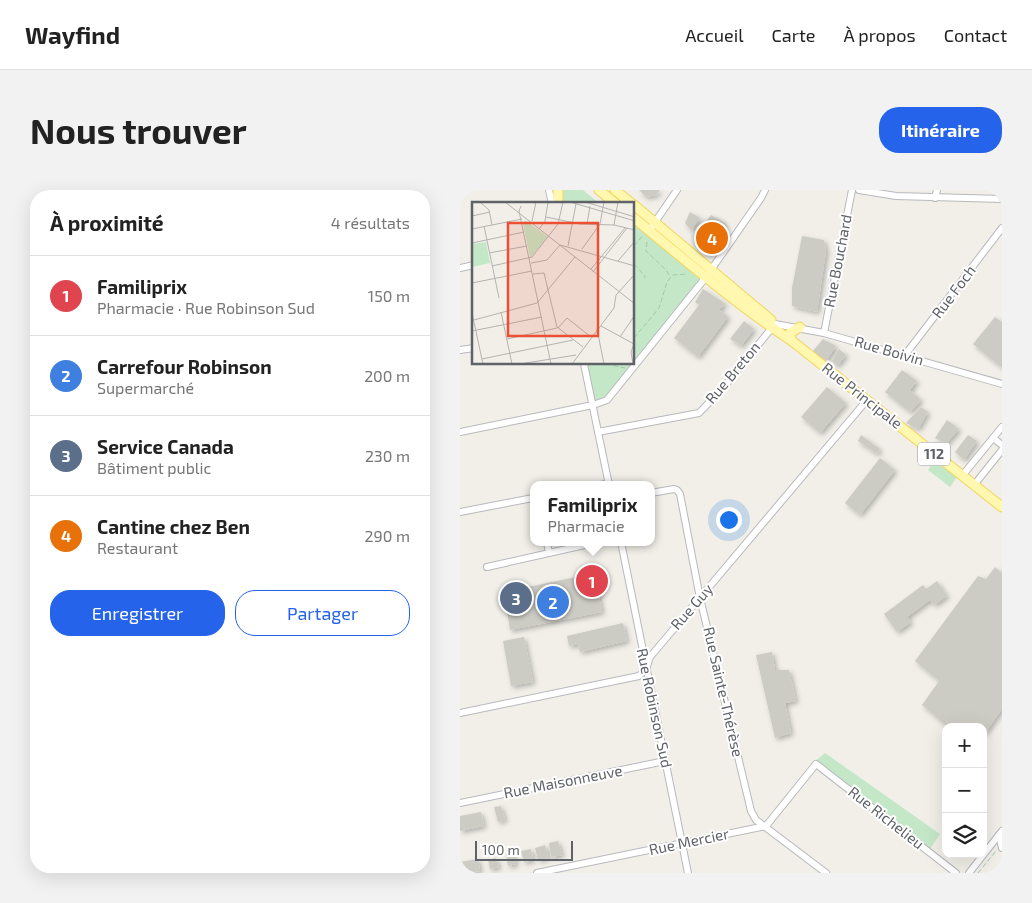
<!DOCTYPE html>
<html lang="fr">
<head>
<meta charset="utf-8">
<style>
	body { margin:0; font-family:"Exo 2",sans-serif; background:#f2f2f2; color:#222 }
	.controls { position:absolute; right:15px; bottom:15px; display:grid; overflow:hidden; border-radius:10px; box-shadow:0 5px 20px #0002 }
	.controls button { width:45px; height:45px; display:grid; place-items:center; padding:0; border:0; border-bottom:1px solid #e0e0e0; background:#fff; color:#222; font:25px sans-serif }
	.scale { position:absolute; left:15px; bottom:12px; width:98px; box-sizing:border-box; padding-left:5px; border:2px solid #5f6268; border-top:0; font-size:14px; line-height:18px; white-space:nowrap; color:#5f6268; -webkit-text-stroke:4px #fff; paint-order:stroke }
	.you { position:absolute; left:268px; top:329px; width:18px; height:18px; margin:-12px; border:4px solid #fff; border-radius:50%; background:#1a73e8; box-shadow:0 0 0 8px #1a73e833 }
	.badge { display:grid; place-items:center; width:32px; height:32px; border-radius:50%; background:#2563eb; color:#fff; font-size:16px; font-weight:700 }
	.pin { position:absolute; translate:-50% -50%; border:2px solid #fff; box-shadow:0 1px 5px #0006 }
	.popup { position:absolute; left:70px; top:291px; width:125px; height:65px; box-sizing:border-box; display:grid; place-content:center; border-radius:10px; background:#fff; filter:drop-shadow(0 1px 4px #0005); font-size:16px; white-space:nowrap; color:#767676 }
	.popup b { font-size:19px; color:#222 }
	.popup::after { content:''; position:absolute; left:50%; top:100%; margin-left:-10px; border:10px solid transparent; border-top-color:#fff }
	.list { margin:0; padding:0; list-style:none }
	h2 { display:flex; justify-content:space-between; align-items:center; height:65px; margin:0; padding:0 20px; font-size:21px }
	h2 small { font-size:16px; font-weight:400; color:#767676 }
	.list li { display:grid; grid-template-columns:32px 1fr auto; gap:15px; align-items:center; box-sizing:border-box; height:80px; padding:0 20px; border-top:1px solid #e0e0e0 }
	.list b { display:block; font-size:19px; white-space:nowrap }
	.list p { margin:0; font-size:16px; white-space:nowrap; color:#767676 }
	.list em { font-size:16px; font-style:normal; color:#767676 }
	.actions { display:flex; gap:10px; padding:15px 20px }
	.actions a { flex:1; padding:11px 0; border:1px solid #2563eb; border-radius:20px; text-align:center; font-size:18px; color:#2563eb }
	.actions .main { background:#2563eb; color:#fff }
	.icon { flex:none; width:28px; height:28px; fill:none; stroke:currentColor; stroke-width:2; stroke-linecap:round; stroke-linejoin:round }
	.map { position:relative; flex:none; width:542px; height:683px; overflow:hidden; border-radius:20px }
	header { display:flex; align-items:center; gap:30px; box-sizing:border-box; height:70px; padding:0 25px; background:#fff; border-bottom:1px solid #e0e0e0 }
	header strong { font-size:24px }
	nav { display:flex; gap:28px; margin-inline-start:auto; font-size:18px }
	.intro { display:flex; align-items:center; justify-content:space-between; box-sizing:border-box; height:120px; padding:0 30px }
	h1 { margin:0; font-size:35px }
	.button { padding:12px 22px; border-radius:20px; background:#2563eb; color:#fff; font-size:18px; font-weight:700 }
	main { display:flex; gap:30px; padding:0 30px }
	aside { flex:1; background:#fff; border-radius:20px; box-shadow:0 5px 20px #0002 }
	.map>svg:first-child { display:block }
</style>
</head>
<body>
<header>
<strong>Wayfind</strong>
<nav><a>Accueil</a><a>Carte</a><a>À propos</a><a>Contact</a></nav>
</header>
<div class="intro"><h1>Nous trouver</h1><a class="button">Itinéraire</a></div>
<main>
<aside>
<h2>À proximité<small>4 résultats</small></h2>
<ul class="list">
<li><span class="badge" style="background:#e0444e">1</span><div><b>Familiprix</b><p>Pharmacie · Rue Robinson Sud</p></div><em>150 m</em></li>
<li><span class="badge" style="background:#3f7fe0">2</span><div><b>Carrefour Robinson</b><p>Supermarché</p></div><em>200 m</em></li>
<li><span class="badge" style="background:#5c6f8a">3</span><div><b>Service Canada</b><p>Bâtiment public</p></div><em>230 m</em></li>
<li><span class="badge" style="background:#e8710a">4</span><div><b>Cantine chez Ben</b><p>Restaurant</p></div><em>290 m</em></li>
</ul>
<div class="actions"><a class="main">Enregistrer</a><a>Partager</a></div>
</aside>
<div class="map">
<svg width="542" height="683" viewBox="0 0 542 683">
	<defs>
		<filter id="shadow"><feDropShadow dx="2.5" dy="2.5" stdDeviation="2.5" flood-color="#0004"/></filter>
	</defs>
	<rect width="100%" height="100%" fill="#f1efe8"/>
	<!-- green -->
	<g fill="#c4e8c7">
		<path d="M95 0H123L140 14H95Z"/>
		<path d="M174 30 246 87 147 210 133 215 125 174H174Z"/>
		<path d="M475 270 497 287 490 297 468 280Z"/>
		<path d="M365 563 480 644 468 662 354 572Z"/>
	</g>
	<!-- building -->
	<g fill="#cccbc4" filter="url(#shadow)">
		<path d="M179 0H200L196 5 186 7Z"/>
		<path d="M230 22 240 28 231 40 225 33Z"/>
		<path d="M251 25 265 33 250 58 245 55 251 41 247 40 245 33Z"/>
		<path d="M342 46 364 50 366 61 357 122 332 116V98Z"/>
		<path d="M243 99 266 114 259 119 268 127 238 167 214 148 239 115 235 112Z"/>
		<path d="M535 127 542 132V178L513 154Z"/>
		<path d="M284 131 294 139 281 156 270 149Z"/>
		<path d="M363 149 376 156 366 171 353 161Z"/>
		<path d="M379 159 386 165 377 176 372 171Z"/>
		<path d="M442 180 457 191 450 200 461 210 450 222 425 202Z"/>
		<path d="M367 197 386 213 360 243 341 227Z"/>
		<path d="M461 217 468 222 458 239 446 233Z"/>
		<path d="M487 230 499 239 486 254 475 248Z"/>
		<path d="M401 245 420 259 417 264 398 251Z"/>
		<path d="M508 245 517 251 504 270 495 262Z"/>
		<path d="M420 268 435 280 400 325 385 313Z"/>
		<path d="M535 377 542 383V519L523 546V537H488L462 515 479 491 455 471 518 386 526 389Z"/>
		<path d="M135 383 142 422 50 440 44 402Z"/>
		<path d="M477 391 487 406 474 415 470 410 447 427 451 432 437 442 424 424 463 395 466 399Z"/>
		<path d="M163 433 167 451 120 462 118 454 109 456 107 446Z"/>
		<path d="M64 447 73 492 51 496 43 451Z"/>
		<path d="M312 462 315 480H329L336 511 325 513 331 543 315 548 296 465Z"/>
		<path d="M41 616 45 630 38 632 34 617Z"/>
		<path d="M21 622 24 636 0 641V626Z"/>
		<path d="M98 651 102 665 91 667 89 653Z"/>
		<path d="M85 655 88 668 78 670 75 658Z"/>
		<path d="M71 659 73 670 64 672 61 661Z"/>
		<path d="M54 663 56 674 48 676 46 664Z"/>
		<path d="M36 668 39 677 30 679 28 670Z"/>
		<path d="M18 669 20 681 3 683 0 672Z"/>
	</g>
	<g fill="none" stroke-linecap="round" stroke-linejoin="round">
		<!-- minor casing -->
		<g stroke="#b8b9be" stroke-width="8">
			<g id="minor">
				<path d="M89 0 92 14"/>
				<path d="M399 0 436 6 542 9"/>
				<path d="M475 8 477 0"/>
				<path d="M189 41 217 0"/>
				<path d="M0 78 14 75"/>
				<path d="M364 143 392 0"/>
				<path d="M0 160 14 158"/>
				<path d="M445 165 542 38"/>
				<path d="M124 174 149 295"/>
				<path d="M0 242 133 215 147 210 246 87 301 8 305 0"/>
				<path d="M138 242 239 223 263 198 315 134 364 143 542 194"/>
				<path d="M533 248 542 255"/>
				<path d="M502 286 542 237"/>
				<path d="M141 295 149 293"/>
				<path d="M514 295 542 260"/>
				<path d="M191 303 214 299 217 300 220 304 240 408 291 621 296 630 366 683"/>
				<path d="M0 322 73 308"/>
				<path d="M87 352 89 363"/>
				<path d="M161 352 228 683"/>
				<path d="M27 377 138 352"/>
				<path d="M0 523 179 486 186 479 190 467 407 210"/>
				<path d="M0 613 205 571"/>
				<path d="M306 636 356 574 496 683"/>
				<path d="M539 645 542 658"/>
				<path d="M77 683 306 636"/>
				<path d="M509 683 542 641"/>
			</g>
		</g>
		<!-- major casing -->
		<g stroke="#f3d45e" stroke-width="11">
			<g id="major">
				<path d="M139 0 156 14"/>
				<path d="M155 0 172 14"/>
				<path d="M98 14V0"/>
				<path d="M174 15 311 130"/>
				<path d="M174 28C225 70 277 115 332 151L542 317"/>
				<path d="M332 151 330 147V143L340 137"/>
			</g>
		</g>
		<!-- path -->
		<g stroke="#9dc9ad" stroke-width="1" stroke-dasharray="5 2.5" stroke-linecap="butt">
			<path d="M187 52 186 61 207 81 210 87"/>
			<path d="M174 56 183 45"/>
			<path d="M174 74 185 86V88"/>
			<path d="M174 148 199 118 207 92 210 88 213 85 226 84"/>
			<path d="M146 174 165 178"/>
			<path d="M518 683 536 661"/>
		</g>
		<!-- minor -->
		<use href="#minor" stroke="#fff" stroke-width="6"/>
		<!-- major -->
		<use href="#major" stroke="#fff8ae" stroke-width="9"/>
	</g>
	<g text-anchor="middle" stroke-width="4" stroke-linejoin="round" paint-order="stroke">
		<!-- shield labels -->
		<rect fill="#fff" stroke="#8f9195" stroke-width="1" x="458" y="252.5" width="32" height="23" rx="4"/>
		<g font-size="14" font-weight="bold" fill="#5f6268">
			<text x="474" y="269">112</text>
		</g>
		<!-- street labels -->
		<g font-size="15" fill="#5f6268" stroke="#fff">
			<text transform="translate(378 71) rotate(-79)" y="5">Rue Bouchard</text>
			<text transform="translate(494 102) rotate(-53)" y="5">Rue Foch</text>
			<text transform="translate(429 161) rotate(16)" y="5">Rue Boivin</text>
			<text transform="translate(273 183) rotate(-50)" y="5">Rue Breton</text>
			<text transform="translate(402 206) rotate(38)" y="5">Rue Principale</text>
			<text transform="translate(232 417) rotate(-49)" y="5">Rue Guy</text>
			<text transform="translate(263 502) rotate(77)" y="5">Rue Sainte-Thérèse</text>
			<text transform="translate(194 518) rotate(78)" y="5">Rue Robinson Sud</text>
			<text transform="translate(103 592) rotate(-11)" y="5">Rue Maisonneuve</text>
			<text transform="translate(426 628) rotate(38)" y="5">Rue Richelieu</text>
			<text transform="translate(229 652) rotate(-12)" y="5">Rue Mercier</text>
		</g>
	</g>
	<!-- overview -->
	<g transform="translate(12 12)">
		<rect width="162" height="162" fill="#f1efe8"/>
		<path d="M53 18 76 35 58 56 51 22ZM14 40 18 61 0 65V42Z" fill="#c4e8c7"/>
		<path fill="none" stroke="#b3b3b1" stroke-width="1" d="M8 0 17 8 20 23M33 0 163 102M98 0 163 19M113 0 163 15M49 4 47 9 79 162M0 14 18 10M74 15 108 22 142 23 163 28M60 19 64 0M115 22 118 4M142 23 146 0M12 24 27 96M0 27 50 17M67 27 73 19 76 0M0 41 52 30M96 44 104 2M110 47 128 22 132 0M17 51 55 44M146 59 163 39M59 61 75 58 88 43 163 64M20 64 60 55 86 22 91 0M119 67 153 26M121 70 155 26M61 72 72 71 85 125 111 145M0 81 60 69M29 110 40 162M0 111 11 162M2 118 65 101 103 55M129 124 162 142M86 126 95 116 119 135M125 127 132 162M0 129 70 115M148 135 163 113M35 137 85 126M10 157 101 138M48 162 104 153M100 162 142 106 144 93 163 72M161 162 159 150 162 142"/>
		<path fill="#ec4f33" fill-opacity="0.15" stroke="#ec4f33" stroke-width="2.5" d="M36 21H126V134H36Z"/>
		<rect width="162" height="162" fill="none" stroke="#5f6268" stroke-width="2.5"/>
	</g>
</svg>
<div class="controls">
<button>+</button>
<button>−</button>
<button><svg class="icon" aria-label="layers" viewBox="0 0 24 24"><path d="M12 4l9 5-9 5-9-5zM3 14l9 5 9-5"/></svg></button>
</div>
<div class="scale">100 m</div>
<div class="you"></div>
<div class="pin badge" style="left:132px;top:391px;background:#e0444e">1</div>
<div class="popup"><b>Familiprix</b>Pharmacie</div>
<div class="pin badge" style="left:93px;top:412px;background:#3f7fe0">2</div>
<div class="pin badge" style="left:56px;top:408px;background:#5c6f8a">3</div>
<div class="pin badge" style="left:252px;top:48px;background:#e8710a">4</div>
</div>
</main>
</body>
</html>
